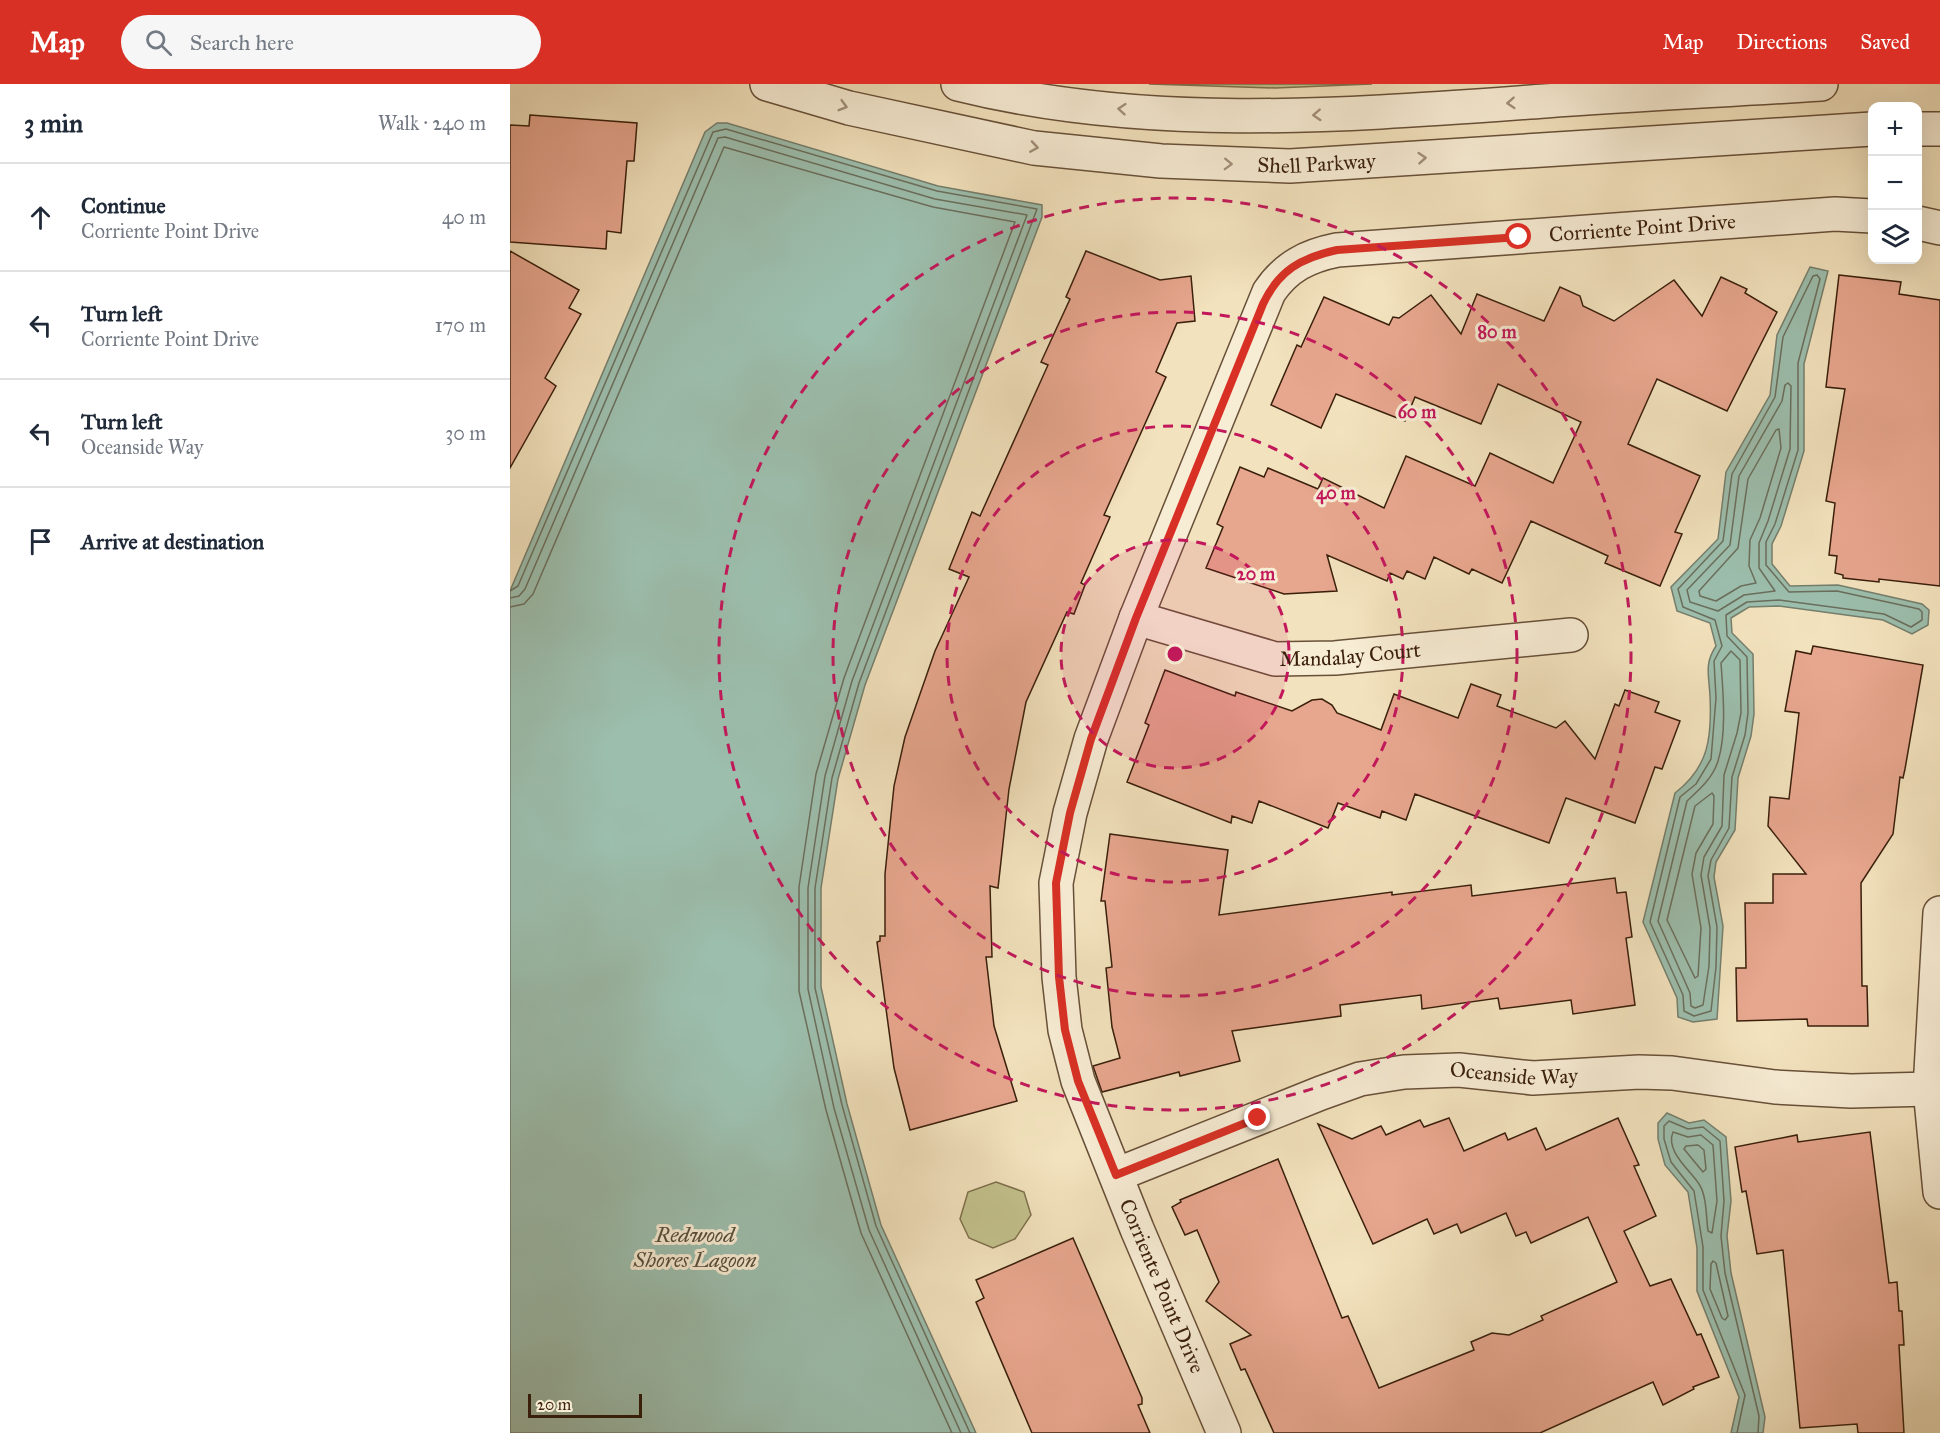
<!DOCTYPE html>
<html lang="en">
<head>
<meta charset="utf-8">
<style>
	body { margin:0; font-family:"IM FELL Great Primer",serif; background:#f6f6f7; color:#1f2937 }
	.controls { position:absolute; right:18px; top:18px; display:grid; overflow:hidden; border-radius:12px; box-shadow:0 6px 24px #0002 }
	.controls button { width:54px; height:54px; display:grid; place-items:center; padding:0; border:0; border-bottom:2px solid #e0e1e3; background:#fff; color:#1f2937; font:30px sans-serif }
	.scale { position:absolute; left:18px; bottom:15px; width:114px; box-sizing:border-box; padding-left:6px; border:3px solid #3a1f0b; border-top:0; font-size:16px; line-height:21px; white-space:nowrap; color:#3a1f0b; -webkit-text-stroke:4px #f7ecd4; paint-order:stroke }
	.stop { position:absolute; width:18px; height:18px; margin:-14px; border:4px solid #d93025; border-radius:50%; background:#fff }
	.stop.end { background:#d93025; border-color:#fff; box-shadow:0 2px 6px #0008 }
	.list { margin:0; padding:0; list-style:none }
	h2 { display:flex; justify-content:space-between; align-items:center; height:78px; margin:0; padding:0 24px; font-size:26px }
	h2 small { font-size:20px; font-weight:400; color:#747a83 }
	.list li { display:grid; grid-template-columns:39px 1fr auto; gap:18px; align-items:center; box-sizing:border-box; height:108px; padding:0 24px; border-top:2px solid #e0e1e3 }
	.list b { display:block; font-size:22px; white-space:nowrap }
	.list p { margin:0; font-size:20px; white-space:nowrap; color:#747a83 }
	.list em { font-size:20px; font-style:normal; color:#747a83 }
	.icon { flex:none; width:33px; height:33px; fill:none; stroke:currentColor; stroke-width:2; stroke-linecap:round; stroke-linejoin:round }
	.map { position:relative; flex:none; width:1430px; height:1349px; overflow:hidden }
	header { display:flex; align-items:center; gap:36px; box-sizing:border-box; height:84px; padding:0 30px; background:#d93025; color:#fff }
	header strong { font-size:28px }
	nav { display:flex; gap:33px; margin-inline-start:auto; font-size:21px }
	.search { width:420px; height:54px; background:#f6f6f7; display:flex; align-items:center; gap:15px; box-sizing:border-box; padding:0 21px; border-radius:33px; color:#747a83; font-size:22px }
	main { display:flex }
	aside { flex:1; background:#fff }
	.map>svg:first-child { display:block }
</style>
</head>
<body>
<header>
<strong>Map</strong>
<div class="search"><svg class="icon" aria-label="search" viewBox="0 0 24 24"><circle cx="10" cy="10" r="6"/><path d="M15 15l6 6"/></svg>Search here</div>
<nav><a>Map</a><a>Directions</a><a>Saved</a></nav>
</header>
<main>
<aside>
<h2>3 min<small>Walk · 240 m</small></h2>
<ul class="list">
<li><svg class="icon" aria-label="ahead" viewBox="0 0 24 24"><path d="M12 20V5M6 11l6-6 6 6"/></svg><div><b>Continue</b><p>Corriente Point Drive</p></div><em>40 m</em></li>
<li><svg class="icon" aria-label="left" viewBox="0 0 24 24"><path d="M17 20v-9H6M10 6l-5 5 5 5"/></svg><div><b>Turn left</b><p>Corriente Point Drive</p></div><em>170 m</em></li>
<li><svg class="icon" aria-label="left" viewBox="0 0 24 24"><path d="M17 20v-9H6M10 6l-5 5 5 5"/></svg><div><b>Turn left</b><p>Oceanside Way</p></div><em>30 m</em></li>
<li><svg class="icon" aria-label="arrive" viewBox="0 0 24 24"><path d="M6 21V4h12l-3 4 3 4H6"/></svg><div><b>Arrive at destination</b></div></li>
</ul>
</aside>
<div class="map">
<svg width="1430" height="1349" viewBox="0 0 1430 1349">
	<rect width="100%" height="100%" fill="#f2e2bd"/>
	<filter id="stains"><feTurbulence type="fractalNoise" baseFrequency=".00333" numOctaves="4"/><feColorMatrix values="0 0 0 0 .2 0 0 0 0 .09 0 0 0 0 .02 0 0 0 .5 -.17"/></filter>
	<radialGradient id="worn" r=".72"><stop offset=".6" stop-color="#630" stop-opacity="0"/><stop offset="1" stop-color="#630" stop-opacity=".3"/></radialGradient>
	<!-- green -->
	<g fill="#c2c18c" stroke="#7e704c" stroke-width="1.5">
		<path d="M639 0H862L765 4Z"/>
		<path d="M486 1098 514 1108 521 1131 505 1155 483 1164 459 1154 450 1135 458 1108Z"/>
	</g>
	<!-- water -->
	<g fill="#9cbead" stroke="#757e6c" stroke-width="1.5">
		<path d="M207 39H217L428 102 532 121V133L355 601 328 695 311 804V903L337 1020 371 1141 466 1349H0V507L195 48Z"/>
		<path d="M1300 183 1318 187 1294 280V367L1271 442 1262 460V480L1280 502 1328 501 1412 520 1419 526 1418 541 1402 550 1373 536 1269 522 1239 523 1221 534 1222 549 1243 570 1244 630 1241 652 1228 694 1225 746 1206 778 1204 793 1213 842 1207 935 1183 938 1168 933 1167 914 1133 838 1165 709C1199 683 1202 653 1200 612 1199 591 1194 580 1206 562L1200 539 1167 527 1161 503 1208 455 1216 388 1260 311 1267 251Z"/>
		<path d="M1157 1029 1179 1039 1194 1036 1216 1053 1221 1117 1217 1152 1221 1189 1255 1333 1253 1349H1221L1229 1313 1187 1207V1164L1178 1108 1155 1081 1148 1055V1039Z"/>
	</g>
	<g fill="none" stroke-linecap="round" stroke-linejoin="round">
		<!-- shore -->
		<g stroke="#6b6e5c" stroke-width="1.5">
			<path d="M1307 191 1310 195 1288 279V366L1265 440 1256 458V481L1279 508 1327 507 1409 525 1412 528V536L1401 543 1374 530 1269 516 1237 518 1216 531 1217 552 1237 573 1238 629 1235 651 1222 693 1219 744 1201 776 1198 792 1207 843 1206 883 1201 927 1184 932 1174 927 1173 911 1140 838 1170 713 1186 700 1201 675 1206 614 1204 577 1212 562 1205 536 1173 523 1168 505 1213 457 1222 390 1265 313 1273 253 1303 192Z"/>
			<path d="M1278 299 1281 302 1280 365 1258 437 1249 459V484L1265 507 1234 511 1208 527 1180 518 1177 506 1220 461 1229 392 1272 317 1275 301Z"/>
			<path d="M1269 345 1271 364 1250 434 1240 456 1239 482 1246 499 1231 502 1206 517 1190 512 1189 507 1228 464 1238 395 1266 346Z"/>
			<path d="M0 507 8 502 203 48 216 45 427 107 527 125 349 599 322 694 305 804V904L332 1021 366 1142 460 1349"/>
			<path d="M0 514 9 512 15 505 208 54 215 53 425 115 517 131 342 597 315 692 298 804V905L324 1024 359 1146 451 1349"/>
			<path d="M0 523 14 520 23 510 214 63 423 123 505 138 334 594 306 690 289 803V907L316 1026 351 1149 442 1349"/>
			<path d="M1221 567 1230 576 1231 629 1227 649 1214 691 1212 742 1194 773 1191 791 1200 844 1199 882 1193 921 1185 924 1181 922 1180 909 1148 837 1177 717C1189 706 1203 694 1208 677 1217 649 1213 608 1211 579Z"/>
			<path d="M1202 709 1204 712 1203 740 1186 769 1182 790 1191 844 1188 892 1185 894 1157 836 1185 722Z"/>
			<path d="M1163 1048 1178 1053 1191 1051 1203 1061 1207 1117 1202 1149 1198 1147C1196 1133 1197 1112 1189 1100 1180 1086 1155 1067 1163 1048Z"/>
			<path d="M1188 1061 1194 1066 1196 1085 1193 1088 1174 1065 1176 1062Z"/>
			<path d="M1203 1177 1206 1179 1218 1232 1215 1236 1212 1234 1200 1205 1201 1180Z"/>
			<path d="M1227 1349 1235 1311 1193 1206V1163L1184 1107 1161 1078 1154 1055V1042L1159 1037 1178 1045 1193 1043 1210 1057 1214 1117 1211 1152 1215 1189 1249 1332 1248 1349"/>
		</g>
	</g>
	<!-- building -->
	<g fill="#e7a68e" stroke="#3a1f0b" stroke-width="1.5">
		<path d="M20 31 127 39 124 77H117L111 149 97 147 96 165 0 158V41L19 42Z"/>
		<path d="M0 167 69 206 59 224 71 230 35 294 46 302 0 384Z"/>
		<path d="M576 167 650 196 681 192 685 237 667 239 646 288 656 293 594 431 600 433 571 499 575 501 564 530 557 528 516 618 499 705 488 804 480 802 482 873H476L484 942 507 1017 400 1046 384 984 367 858 370 857V852H375V790L384 702 395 653 425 567 459 493 439 485 462 428 470 432 538 281 531 278 560 215 556 213Z"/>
		<path d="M1329 191 1391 198 1389 210 1430 216V502L1369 495V498L1333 494V491L1325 489 1327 472 1319 471 1325 419 1316 417 1335 305 1316 303Z"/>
		<path d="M1211 193 1237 205 1235 209 1267 228 1217 327 1147 295 1118 360 1190 392 1165 448 1172 450 1150 502 1095 479 1098 472 1021 437 992 499 962 485 959 490 924 473 915 495 897 487 893 495 880 489 877 497 817 471 827 507 774 510 696 484 713 443 707 440 730 383 754 393 758 384 808 405 813 394 874 424 896 372 965 402 980 369 1043 399 1071 338 988 300 971 340 905 313 895 337 826 310 811 344 761 321 787 261 791 263 814 213 879 241 883 233 889 234 921 211 951 250 967 210 1034 237 1050 203 1070 212 1073 222 1104 237 1164 196 1192 232Z"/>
		<path d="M1303 562 1413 581 1395 685 1393 694 1390 693 1383 750 1351 799 1352 902H1357L1358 942H1298L1297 935 1227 937 1226 884H1236L1235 819H1263V790H1296L1258 742 1260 713 1279 715 1289 629 1275 627 1286 567 1301 570Z"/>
		<path d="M655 586 725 612 726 608 782 627 802 616 812 615 822 621 827 629 871 646 884 610 948 634 961 600 991 611 987 622 1046 644 1055 637 1085 675 1105 620 1109 622 1115 606 1149 618 1145 628 1170 637 1152 685 1145 683 1125 739 1056 714 1039 759 905 710 896 736 872 727 870 734 828 719 818 744 749 717 742 739 722 732 721 739 617 698 639 641 635 639Z"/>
		<path d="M600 750 718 766 709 831 882 808V811L961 801 962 812 1105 794 1107 809 1116 808 1122 853 1116 854 1125 921 1063 930 1061 916 990 925 988 914 912 925 911 911 830 921 831 932 722 947 730 977 670 992 669 988 592 1008 583 982 610 974 602 943 596 884 602 883 595 817H591Z"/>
		<path d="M939 1034 954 1067 995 1049 998 1056 1026 1044 1036 1066 1108 1034 1129 1081 1124 1082 1146 1132 1114 1147 1140 1202 1161 1195 1187 1251 1191 1250 1209 1293 1183 1303 1184 1305 1153 1321 1143 1298 1030 1349H764L735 1285 731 1286 720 1260 741 1251 696 1217 709 1198 687 1146 675 1151 662 1123 671 1118 670 1116 768 1075 832 1234 838 1232 869 1304 964 1266 961 1258 982 1249 999 1251 1033 1236 1031 1232 1107 1198 1078 1133 1021 1159 1016 1148 1006 1152 996 1129 951 1149 947 1140 924 1150 917 1135 863 1160 808 1040 842 1055 871 1042 876 1051 910 1036 914 1043Z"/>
		<path d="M1360 1048 1379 1199 1387 1198 1389 1227H1392L1394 1261H1389L1394 1349H1348L1347 1340 1290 1344 1273 1166 1247 1170 1236 1107 1232 1108 1225 1063 1287 1051 1288 1058Z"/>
		<path d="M563 1154 632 1314V1320L628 1321 640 1349H522L466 1218 474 1214 466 1196Z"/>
	</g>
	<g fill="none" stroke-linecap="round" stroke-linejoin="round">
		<!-- minor casing -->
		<g stroke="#685038" stroke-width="36">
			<g id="minor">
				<path d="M1408 139 1430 144"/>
				<path id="s1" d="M626 534 765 575 825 574 1061 551"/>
				<path d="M1430 829 1420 1005 1430 1108"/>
				<path id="s2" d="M606 1091 811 1009 850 995 894 988 949 986 1023 994 1129 988 1162 989 1265 1003 1341 1007 1420 1005"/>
				<path id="s3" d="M714 1349 627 1145 568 997 555 946 549 893 546 799 560 729 581 655 626 534 759 208C776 183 797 172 827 166L1325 130 1362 132"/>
			</g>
		</g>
		<!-- tertiary casing -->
		<g stroke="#685038" stroke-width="36">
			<g id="tertiary">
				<path id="s4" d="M257 0 339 24 524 64 651 77 780 82 1362 45"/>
				<path d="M448 0C640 48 840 31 1035 17 1127 10 1219 6 1311 0"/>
				<path d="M1408 45H1430"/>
			</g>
		</g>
		<!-- minor -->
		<use href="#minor" stroke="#f7ecd4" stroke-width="33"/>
		<!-- tertiary -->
		<use href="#tertiary" stroke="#f7ecd4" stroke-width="33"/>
	</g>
	<!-- one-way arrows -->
	<defs><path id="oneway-chevron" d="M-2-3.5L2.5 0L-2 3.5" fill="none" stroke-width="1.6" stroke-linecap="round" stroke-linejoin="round" transform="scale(1.5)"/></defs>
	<g stroke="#a2907a">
		<use href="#oneway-chevron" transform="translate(1001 19) rotate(176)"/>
		<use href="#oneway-chevron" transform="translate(333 22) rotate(16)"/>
		<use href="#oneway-chevron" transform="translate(612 25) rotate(-175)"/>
		<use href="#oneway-chevron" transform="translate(807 31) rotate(177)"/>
		<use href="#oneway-chevron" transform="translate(524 63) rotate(9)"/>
		<use href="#oneway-chevron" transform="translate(912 74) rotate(-4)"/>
		<use href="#oneway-chevron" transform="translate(718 80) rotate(2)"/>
	</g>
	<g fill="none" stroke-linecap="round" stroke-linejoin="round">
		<!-- route -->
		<path stroke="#d93025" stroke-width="8" d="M748 1034 606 1091 568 997 555 946 549 893 546 799 560 729 581 655 626 534 753 220C769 186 791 174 827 166L1009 153"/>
	</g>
	<!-- distance rings -->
	<circle cx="665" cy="570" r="114" fill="#c2185b" fill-opacity=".12"/>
	<g fill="none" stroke="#c2185b" stroke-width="3" stroke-dasharray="10 8">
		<circle cx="665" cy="570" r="114"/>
		<circle cx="665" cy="570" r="228"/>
		<circle cx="665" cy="570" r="342"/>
		<circle cx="665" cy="570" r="456"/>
	</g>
	<g text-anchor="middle" stroke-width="6" stroke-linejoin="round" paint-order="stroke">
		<!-- street labels -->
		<g font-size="21" fill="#3a1f0b" stroke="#f7ecd4">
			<text dy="7" stroke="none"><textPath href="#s4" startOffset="558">Shell Parkway</textPath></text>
			<text dy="7" stroke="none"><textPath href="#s3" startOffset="1599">Corriente Point Drive</textPath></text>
			<text dy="7" stroke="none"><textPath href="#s1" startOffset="220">Mandalay Court</textPath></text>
			<text dy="7" stroke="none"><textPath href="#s2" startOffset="417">Oceanside Way</textPath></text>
			<text transform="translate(652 1202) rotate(67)" y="7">Corriente Point Drive</text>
		</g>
		<!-- water labels -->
		<g font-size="22" font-style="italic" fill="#574f3c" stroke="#f7ecd4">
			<text x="185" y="1158">Redwood<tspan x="185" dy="25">Shores Lagoon</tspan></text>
		</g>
	</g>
	<circle cx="665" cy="570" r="9" fill="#c2185b" stroke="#f7ecd4" stroke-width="3"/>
	<g font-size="18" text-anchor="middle" font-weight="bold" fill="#c2185b" stroke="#f7ecd4" stroke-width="6" stroke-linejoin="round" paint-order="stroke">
		<text x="987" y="254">80 m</text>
		<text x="907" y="334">60 m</text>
		<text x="826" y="415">40 m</text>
		<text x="746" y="496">20 m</text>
	</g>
	<rect width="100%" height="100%" filter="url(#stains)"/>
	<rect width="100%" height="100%" fill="url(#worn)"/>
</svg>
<div class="controls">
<button>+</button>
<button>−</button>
<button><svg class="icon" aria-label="layers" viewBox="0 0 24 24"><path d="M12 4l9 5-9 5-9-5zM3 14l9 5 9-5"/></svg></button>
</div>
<div class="scale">20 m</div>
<div class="stop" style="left:1009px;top:153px"></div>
<div class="stop end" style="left:748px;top:1034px"></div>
</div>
</main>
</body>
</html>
